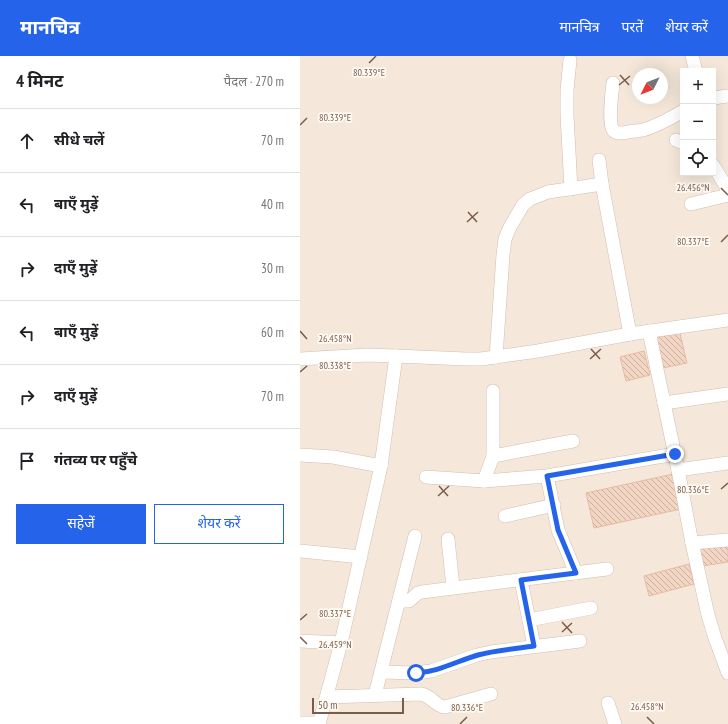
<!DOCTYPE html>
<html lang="hi">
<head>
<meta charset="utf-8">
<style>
	body { margin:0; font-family:"PT Sans Narrow","Noto Sans Devanagari",sans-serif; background:#f6f6f6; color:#202124 }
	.controls { position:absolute; right:12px; top:12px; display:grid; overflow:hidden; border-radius:0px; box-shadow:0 4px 16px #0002 }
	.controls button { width:36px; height:36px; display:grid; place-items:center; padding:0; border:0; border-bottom:1px solid #e0e0e0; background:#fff; color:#202124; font:20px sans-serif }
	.compass { position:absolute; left:332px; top:12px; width:36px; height:36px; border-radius:50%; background:#fff; box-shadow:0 4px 16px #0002; rotate:228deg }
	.scale { position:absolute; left:12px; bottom:10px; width:92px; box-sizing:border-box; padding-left:4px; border:2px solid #7a5c4d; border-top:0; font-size:11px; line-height:14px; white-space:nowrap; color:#7a5c4d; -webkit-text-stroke:3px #fffaf3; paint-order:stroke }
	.stop { position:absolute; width:12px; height:12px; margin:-9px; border:3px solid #2563eb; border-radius:50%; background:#fff }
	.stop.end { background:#2563eb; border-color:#fff; box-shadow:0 1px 4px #0008 }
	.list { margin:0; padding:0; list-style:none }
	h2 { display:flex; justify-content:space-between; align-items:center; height:52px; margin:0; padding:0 16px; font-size:17px }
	h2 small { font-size:13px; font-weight:400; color:#757577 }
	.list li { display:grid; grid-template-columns:26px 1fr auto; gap:12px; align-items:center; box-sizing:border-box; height:64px; padding:0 16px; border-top:1px solid #e0e0e0 }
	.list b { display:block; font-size:15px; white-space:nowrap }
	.list em { font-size:13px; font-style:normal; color:#757577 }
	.actions { display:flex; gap:8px; padding:12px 16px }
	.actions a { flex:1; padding:9px 0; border:1px solid #2563eb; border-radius:0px; text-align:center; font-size:14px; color:#2563eb }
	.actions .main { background:#2563eb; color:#fff }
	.icon { flex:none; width:22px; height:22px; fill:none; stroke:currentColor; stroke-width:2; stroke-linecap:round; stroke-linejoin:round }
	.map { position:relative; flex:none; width:428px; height:668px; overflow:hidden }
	header { display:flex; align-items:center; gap:24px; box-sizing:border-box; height:56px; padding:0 20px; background:#2563eb; color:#fff }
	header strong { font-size:19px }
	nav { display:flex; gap:22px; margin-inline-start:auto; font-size:14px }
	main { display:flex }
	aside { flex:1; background:#fff }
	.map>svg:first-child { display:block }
</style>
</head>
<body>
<header>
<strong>मानचित्र</strong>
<nav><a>मानचित्र</a><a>परतें</a><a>शेयर करें</a></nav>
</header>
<main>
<aside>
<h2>4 मिनट<small>पैदल · 270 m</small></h2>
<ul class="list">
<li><svg class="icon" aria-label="ahead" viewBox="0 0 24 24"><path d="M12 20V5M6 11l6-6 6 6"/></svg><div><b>सीधे चलें</b></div><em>70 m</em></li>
<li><svg class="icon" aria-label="left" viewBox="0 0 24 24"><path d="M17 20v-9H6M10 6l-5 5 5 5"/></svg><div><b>बाएँ मुड़ें</b></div><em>40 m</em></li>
<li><svg class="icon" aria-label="right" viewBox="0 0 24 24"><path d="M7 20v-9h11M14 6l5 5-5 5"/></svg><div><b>दाएँ मुड़ें</b></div><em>30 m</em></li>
<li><svg class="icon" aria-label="left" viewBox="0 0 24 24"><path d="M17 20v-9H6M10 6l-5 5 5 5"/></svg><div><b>बाएँ मुड़ें</b></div><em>60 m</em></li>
<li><svg class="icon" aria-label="right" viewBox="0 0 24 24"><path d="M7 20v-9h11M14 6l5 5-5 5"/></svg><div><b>दाएँ मुड़ें</b></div><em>70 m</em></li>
<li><svg class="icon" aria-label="arrive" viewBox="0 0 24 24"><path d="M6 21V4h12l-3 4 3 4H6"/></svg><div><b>गंतव्य पर पहुँचे</b></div></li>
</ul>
<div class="actions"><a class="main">सहेजें</a><a>शेयर करें</a></div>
</aside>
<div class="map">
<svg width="428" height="668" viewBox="0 0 428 668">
	<defs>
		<pattern id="building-back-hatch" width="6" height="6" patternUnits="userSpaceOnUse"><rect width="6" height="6" fill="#f3d5c3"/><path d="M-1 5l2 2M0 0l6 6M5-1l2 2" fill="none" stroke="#cab0a1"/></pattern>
	</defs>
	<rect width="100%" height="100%" fill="#fdf6ec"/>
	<!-- residential -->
	<path fill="#f5e8da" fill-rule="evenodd" d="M0 0H428V668H0ZM383 15H413V117H383ZM338 18H362V42H338Z"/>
	<!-- building -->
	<g fill="url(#building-back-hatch)" stroke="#e6bba3">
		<path d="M379 273 387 307 363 312 355 279Z"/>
		<path d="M344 295 350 319 326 325 320 301Z"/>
		<path d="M373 418 381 453 294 472 286 437Z"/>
		<path d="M428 486V506L402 510 399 491Z"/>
		<path d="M389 508 394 528 349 540 344 520Z"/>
	</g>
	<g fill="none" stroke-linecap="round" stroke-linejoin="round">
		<!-- street casing -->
		<g stroke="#d1beb0" stroke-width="14">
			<g id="street">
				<path d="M392 0 396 15"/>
				<path d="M270 4 267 34V59L271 133"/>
				<path d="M313 27C312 36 308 67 313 74 316 78 324 77 328 76 333 75 338 75 343 74 357 70 371 62 383 55"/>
				<path d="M413 42 428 40"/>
				<path d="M376 84 383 87"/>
				<path d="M299 104 302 128 330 278"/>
				<path d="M413 109 428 134"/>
				<path d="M391 148 428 139"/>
				<path d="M349 275 378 414 392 487 408 559 415 582 428 617"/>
				<path d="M196 301 203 199 205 183 210 171 223 149 230 143 248 136 302 128"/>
				<path d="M0 303 67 299 96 300 166 303H181L238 295 330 278 428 264"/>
				<path d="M364 347 428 338"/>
				<path d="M0 399 33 401 81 410"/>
				<path d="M193 400 273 385"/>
				<path d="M378 414 428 407"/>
				<path d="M247 420 258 474 276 517"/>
				<path d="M126 421 184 425 247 420 375 398"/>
				<path d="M184 425 193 400V335"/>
				<path d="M205 460 254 449"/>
				<path d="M148 483 153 531"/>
				<path d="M392 487 428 484"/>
				<path d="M0 495 61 501"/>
				<path d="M221 524 234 590"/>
				<path d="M99 545H109L118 537 122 536 307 513"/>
				<path d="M229 564 291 552"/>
				<path d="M0 585 41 587"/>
				<path d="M82 616 116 617 131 615 177 599 191 596 280 585"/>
				<path d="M75 639 115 480"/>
				<path d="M27 641 121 638C132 640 136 651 145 651L191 638"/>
				<path d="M308 647 315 668"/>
				<path d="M0 667H19"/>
				<path d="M19 668 41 587 81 410 96 300"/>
			</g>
		</g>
		<!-- street -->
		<use href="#street" stroke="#fff" stroke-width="13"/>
	</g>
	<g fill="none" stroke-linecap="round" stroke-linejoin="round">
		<!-- route -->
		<path stroke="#2563eb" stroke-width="5" d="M116 617C138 616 157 605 178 599 196 594 215 593 234 590L221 524 276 517 258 474 247 420 375 398"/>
	</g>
	<!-- ticks -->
	<path fill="none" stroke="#7a5c4d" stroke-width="1.5" d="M69 7 76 0M320 19 329 29M319 29 330 20M0 69 7 62M421 132 428 139M168 156 177 166M167 166 178 156M421 186 428 179M0 275 7 283M291 293 300 303M290 303 301 293M0 316 7 310M139 430 148 440M421 433 428 427M138 440 149 430M0 564 7 558M262 566 272 577M262 576 272 567M0 581 7 588M347 661 354 668M160 668 167 661"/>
	<g font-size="10" text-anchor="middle" fill="#7a5c4d" stroke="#fffaf3" stroke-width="3.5" stroke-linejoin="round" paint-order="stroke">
		<text x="69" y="20">80.339°E</text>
		<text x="35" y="65">80.339°E</text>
		<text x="393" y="135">26.456°N</text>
		<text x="393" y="189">80.337°E</text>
		<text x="35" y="286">26.458°N</text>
		<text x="35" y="313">80.338°E</text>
		<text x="393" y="437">80.336°E</text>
		<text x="35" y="561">80.337°E</text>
		<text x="35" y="592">26.459°N</text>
		<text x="347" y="654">26.458°N</text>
		<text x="167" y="655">80.336°E</text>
	</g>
</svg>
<div class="controls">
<button>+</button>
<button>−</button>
<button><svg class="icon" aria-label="locate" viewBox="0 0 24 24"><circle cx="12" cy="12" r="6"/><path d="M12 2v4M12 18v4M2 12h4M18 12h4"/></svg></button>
</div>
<svg class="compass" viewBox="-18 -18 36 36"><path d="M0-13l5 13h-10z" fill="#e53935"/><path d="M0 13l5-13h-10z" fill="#757577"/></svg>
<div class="scale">50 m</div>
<div class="stop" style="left:116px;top:617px"></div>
<div class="stop end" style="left:375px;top:398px"></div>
</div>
</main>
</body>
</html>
